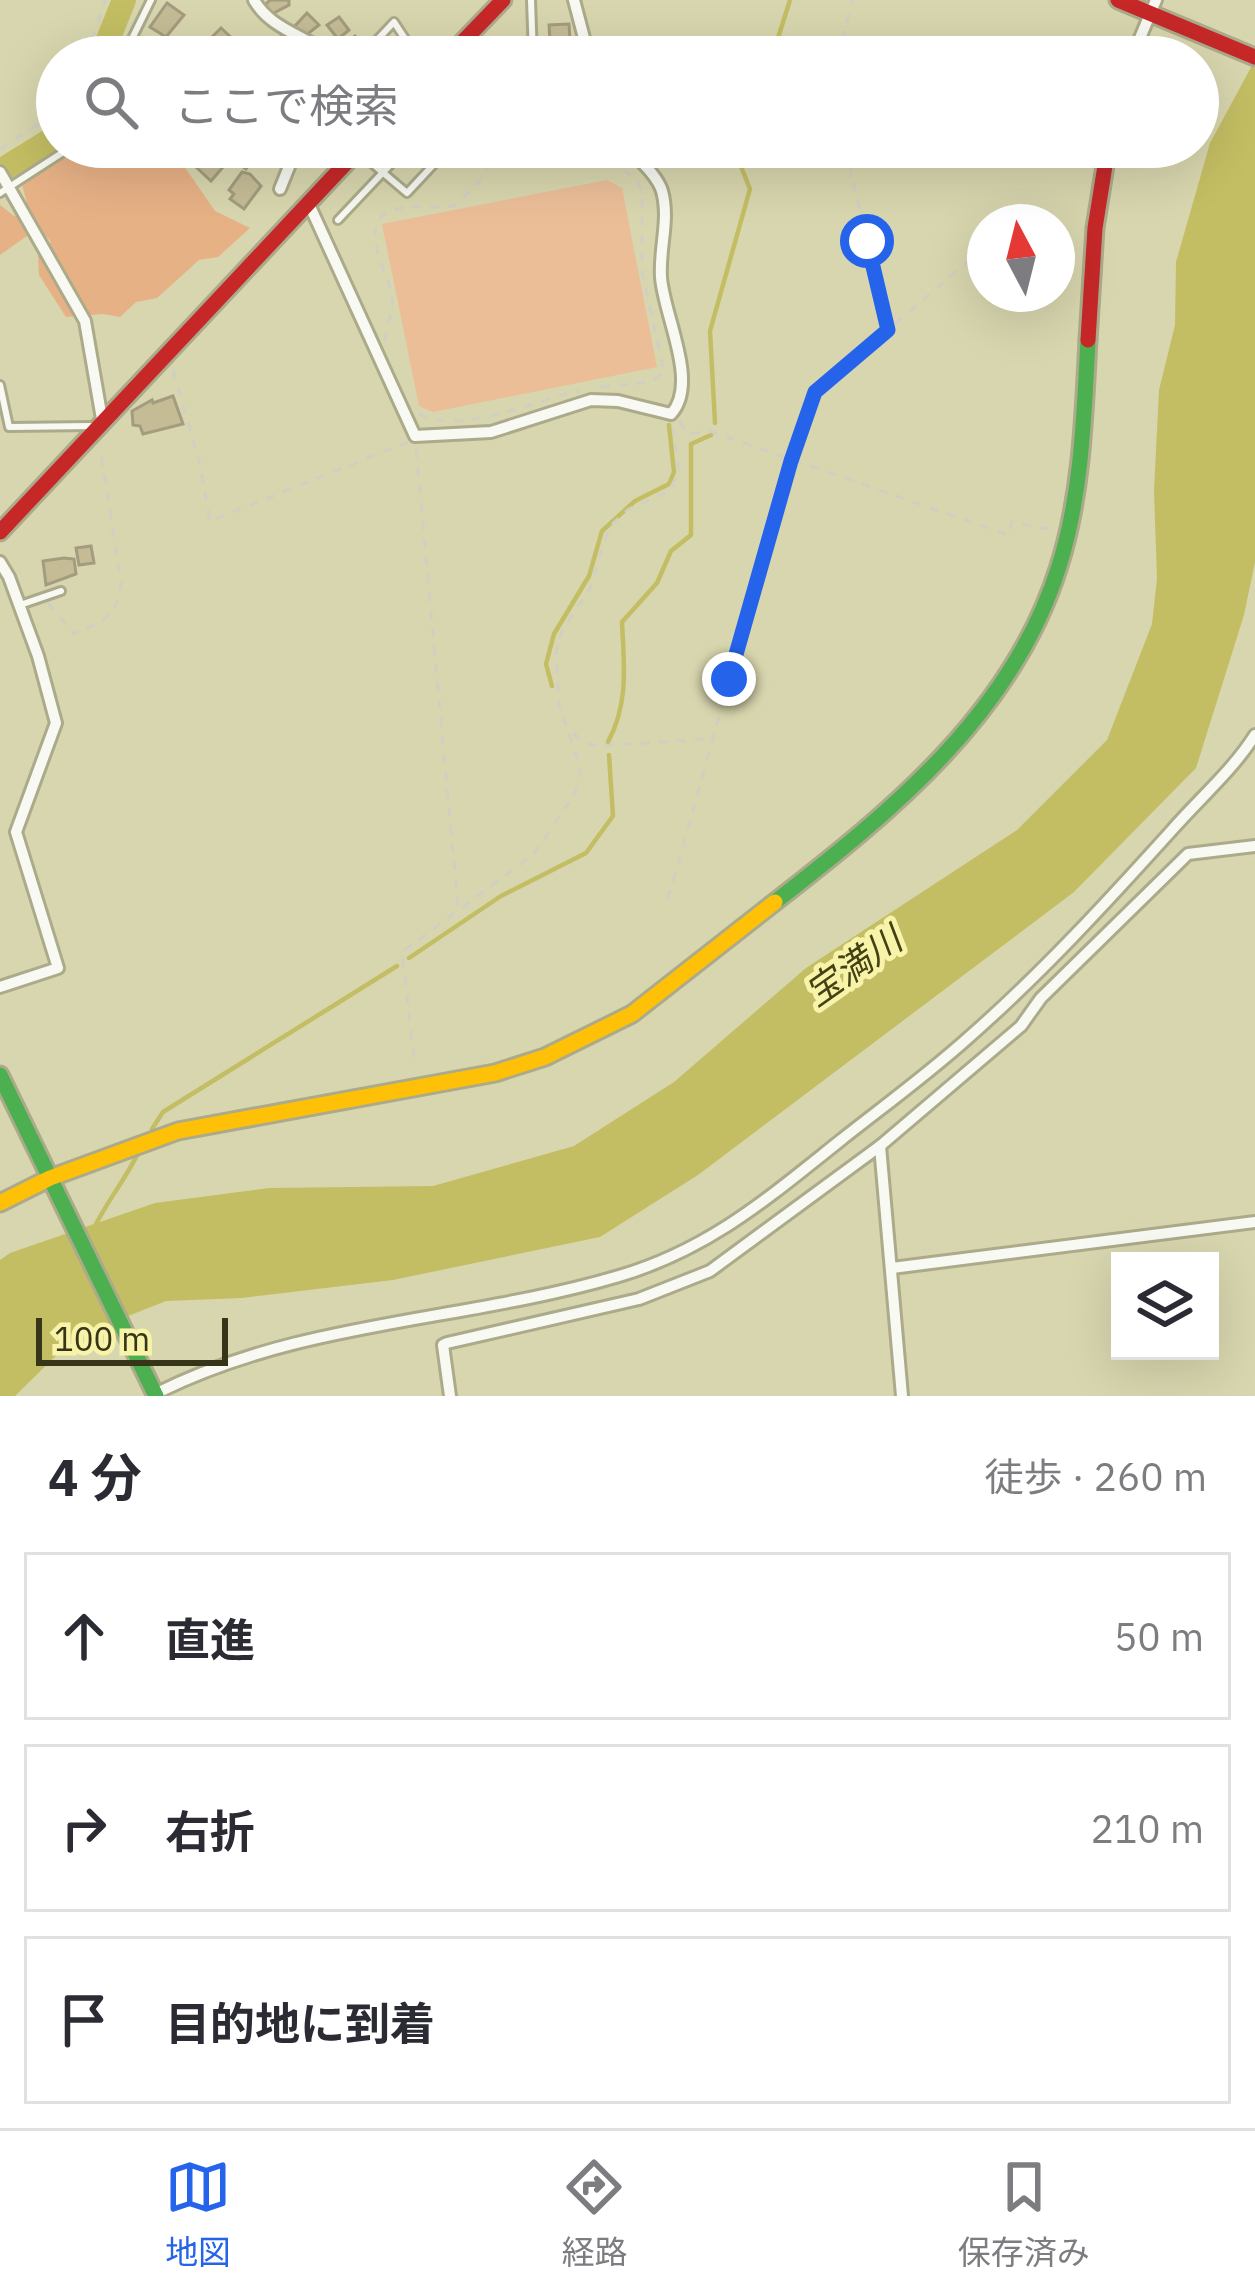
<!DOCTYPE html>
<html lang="ja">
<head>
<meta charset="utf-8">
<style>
	body { margin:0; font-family:"IBM Plex Sans","Noto Sans JP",sans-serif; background:#f2f2f3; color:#2b2b33 }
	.controls { position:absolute; right:36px; bottom:36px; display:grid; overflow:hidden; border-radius:0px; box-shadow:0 12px 48px #0002 }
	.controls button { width:108px; height:108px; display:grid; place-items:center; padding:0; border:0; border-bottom:3px solid #e1e1e2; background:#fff; color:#2b2b33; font:60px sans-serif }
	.compass { position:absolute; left:967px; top:204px; width:108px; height:108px; border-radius:50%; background:#fff; box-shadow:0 12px 48px #0002; rotate:353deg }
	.scale { position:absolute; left:36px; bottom:30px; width:192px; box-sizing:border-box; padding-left:12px; border:6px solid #373517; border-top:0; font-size:33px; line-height:42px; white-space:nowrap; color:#373517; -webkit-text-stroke:9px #f7f3a9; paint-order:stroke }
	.stop { position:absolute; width:36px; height:36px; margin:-27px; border:9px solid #2563eb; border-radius:50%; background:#fff }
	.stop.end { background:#2563eb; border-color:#fff; box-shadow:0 3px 12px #0008 }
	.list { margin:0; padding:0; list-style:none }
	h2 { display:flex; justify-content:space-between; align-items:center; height:156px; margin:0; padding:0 48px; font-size:51px }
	h2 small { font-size:39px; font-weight:400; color:#7c7c81 }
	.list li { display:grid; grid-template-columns:78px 1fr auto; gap:36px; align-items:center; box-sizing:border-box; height:168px; margin:0 24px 24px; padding:0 24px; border:3px solid #e1e1e2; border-radius:0px }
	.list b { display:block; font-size:45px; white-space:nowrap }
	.list em { font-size:39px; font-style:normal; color:#7c7c81 }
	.icon { flex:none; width:66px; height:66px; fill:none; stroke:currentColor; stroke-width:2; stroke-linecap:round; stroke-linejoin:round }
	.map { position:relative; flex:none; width:1255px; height:1396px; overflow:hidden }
	.search { position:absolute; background:#fff; box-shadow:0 12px 48px #0002; left:36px; right:36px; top:36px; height:132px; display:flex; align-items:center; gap:30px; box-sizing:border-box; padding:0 42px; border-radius:66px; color:#7c7c81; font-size:45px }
	.sheet { height:732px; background:#fff }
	nav { display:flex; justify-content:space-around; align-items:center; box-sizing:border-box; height:168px; border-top:3px solid #e1e1e2; background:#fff; font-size:33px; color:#7c7c81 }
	nav a { display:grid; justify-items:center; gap:6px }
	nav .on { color:#2563eb }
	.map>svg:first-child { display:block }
</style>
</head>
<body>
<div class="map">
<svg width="1255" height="1396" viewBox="0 0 1255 1396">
	<rect width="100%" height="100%" fill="#d8d6ae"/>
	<!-- green -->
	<path fill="#ebbe98" d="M607 180 622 188 657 367 433 412 419 406 382 224Z"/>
	<!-- forest -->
	<path fill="#e7b186" d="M80 147H164L184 166 215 211 250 228 218 257 199 260 157 298 136 302 120 317 103 314 66 317 39 275 38 256 51 242 44 234 27 236 0 255V205L14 216 29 211 22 184Z"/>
	<!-- water -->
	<path fill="#c3be63" d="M1255 60V562L1244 615 1196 768 1074 892 698 1175 600 1237 393 1280 242 1298 166 1301 75 1337 15 1396H0V1260L10 1253 155 1203 269 1188 433 1186 574 1146 674 1082 806 968 1017 830 1107 740 1152 624 1157 579 1154 491 1159 390 1175 325 1176 262 1210 143Z"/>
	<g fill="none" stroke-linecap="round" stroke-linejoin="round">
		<!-- stream -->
		<g stroke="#c3be63" stroke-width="4.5">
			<path d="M772 57 790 0"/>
			<path d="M715 423 710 331 750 189 740 164 739 147"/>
			<path d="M552 686 546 664 554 634 589 576 602 531 635 501 669 484 674 472 669 425"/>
			<path d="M608 742C629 703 624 665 622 622L657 583 671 551 691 535V444L711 435"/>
			<path d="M409 958 501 896 586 853 613 816 609 755"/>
			<path d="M152 1129 163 1112 397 966"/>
			<path d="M94 1228C107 1201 126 1179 139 1151"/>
		</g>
		<!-- river -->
		<g stroke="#c3be63" stroke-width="24">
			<path d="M101 57 124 0"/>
			<path d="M0 171 57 136"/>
		</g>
	</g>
	<!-- building -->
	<g fill="#c5bc96" stroke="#a39c7e" stroke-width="3">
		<path d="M270 0H289V5L272 14 264 6Z"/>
		<path d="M167 3 184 15 166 37 150 27Z"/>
		<path d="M307 13 319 25 305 36 293 28Z"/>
		<path d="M339 17 349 30 338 39 327 25Z"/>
		<path d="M569 24 571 57H551L549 25Z"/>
		<path d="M221 28 235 41 227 49 213 36Z"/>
		<path d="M284 33 298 45 294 53 291 57 279 53 275 57H263Z"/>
		<path d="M355 36 364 47 352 57H344L338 50Z"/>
		<path d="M208 39 225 52 221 57H189Z"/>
		<path d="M242 147 257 153 246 169 233 160Z"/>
		<path d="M212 148 229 160 211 181 195 166Z"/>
		<path d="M242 172 250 174 261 186 244 209 230 199 234 194 229 190Z"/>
		<path d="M173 396 183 424 143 434 140 426 133 425 132 411 152 400 153 403Z"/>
		<path d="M91 546 94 563 79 565 76 548Z"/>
		<path d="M64 558 74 559 76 574 46 585 43 561Z"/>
	</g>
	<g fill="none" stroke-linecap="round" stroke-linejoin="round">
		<!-- lane casing -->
		<g stroke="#abaa8a" stroke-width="12">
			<g id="lane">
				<path d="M531 0 533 57"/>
				<path d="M123 57 151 0"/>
				<path d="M361 57 394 22 417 57"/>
				<path d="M360 153 407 193 450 147"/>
				<path d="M0 193 71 147"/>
				<path d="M338 220 407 147"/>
				<path d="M0 385 9 427 93 426"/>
				<path d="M20 605 61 591"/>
			</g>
		</g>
		<!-- street casing -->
		<g stroke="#abaa8a" stroke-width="16">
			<g id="street">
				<path d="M254 0C271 30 308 36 332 57"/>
				<path d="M574 0 589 57"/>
				<path d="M1132 57 1156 0"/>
				<path d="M0 172 85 321 102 419"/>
				<path d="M280 189 297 147"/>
				<path d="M308 202 415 436 491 432 591 400 618 401 671 414C700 383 663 314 661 277 659 248 670 220 662 191 657 175 639 160 627 147"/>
				<path d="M0 562 9 577 38 656 56 723 16 832 58 968 0 987"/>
				<path d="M880 1146 902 1396"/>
				<path d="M892 1268 1255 1222"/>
				<path d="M155 1394C301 1320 464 1322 619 1276 710 1249 768 1198 841 1140 884 1106 928 1074 968 1038 1041 974 1107 902 1172 830 1200 798 1232 771 1255 735"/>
				<path d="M450 1396 443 1345 447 1343 639 1299 710 1271 880 1146 1021 1026 1041 998 1188 854 1255 846"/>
			</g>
		</g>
		<!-- fast casing -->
		<g stroke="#abaa8a" stroke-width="21">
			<g id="fast">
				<path d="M775 902C891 812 1014 712 1059 566 1082 494 1084 415 1088 340"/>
				<path d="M0 1075 156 1396"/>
			</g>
		</g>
		<!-- slow casing -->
		<g stroke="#abaa8a" stroke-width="21">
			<path id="slow" d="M0 1203 50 1178 178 1131 495 1073 545 1057 632 1014 775 902"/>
		</g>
		<!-- jam casing -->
		<g stroke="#abaa8a" stroke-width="21">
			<g id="jam">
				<path d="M1118 0 1255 57"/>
				<path d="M448 57 503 0"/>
				<path d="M1088 340 1095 228 1108 147"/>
				<path d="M0 532 361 147"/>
			</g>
		</g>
		<!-- path -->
		<g stroke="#d0cfc2" stroke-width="3" stroke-dasharray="9 9" stroke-linecap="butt">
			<path d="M87 57 105 0"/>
			<path d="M838 57 852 0"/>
			<path d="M575 147C595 168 632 162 642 191V272L664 372 651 382 600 387"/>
			<path d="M845 147 888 330 985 247"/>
			<path d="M0 149 57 112"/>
			<path d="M1014 222 1028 210"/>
			<path d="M385 341C385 325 395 311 392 295 387 271 357 225 391 211 409 203 435 210 456 205L479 182 498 147"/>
			<path d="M173 370 200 465 210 521 408 442"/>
			<path d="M419 414C462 436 534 400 579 391"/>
			<path d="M680 421 688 434 709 431 1009 535 1012 522 1053 530"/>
			<path d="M416 449 458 906"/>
			<path d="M48 603 74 634C104 620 117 619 121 583L100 447"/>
			<path d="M573 733 585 743 598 746 709 739"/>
			<path d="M668 899 791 461 815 392 888 330"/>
			<path d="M414 1057 402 952 534 854 575 793 581 770 559 705 556 651 563 629 590 588 609 527 629 509 669 491 679 472 673 428"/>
		</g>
		<!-- lane -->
		<use href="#lane" stroke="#f9f9f3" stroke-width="6"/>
		<!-- street -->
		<use href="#street" stroke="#f9f9f3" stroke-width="10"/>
		<!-- fast -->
		<use href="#fast" stroke="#4caf50" stroke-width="15"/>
		<!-- slow -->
		<use href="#slow" stroke="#ffc107" stroke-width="15"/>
		<!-- jam -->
		<use href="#jam" stroke="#c62828" stroke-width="15"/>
	</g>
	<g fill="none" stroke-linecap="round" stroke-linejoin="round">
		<!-- route -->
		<path stroke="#2563eb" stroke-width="15" d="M729 679 791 461 815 392 888 330 867 241"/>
	</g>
	<g text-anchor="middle" stroke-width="10" stroke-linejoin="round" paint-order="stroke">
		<!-- water labels -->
		<g font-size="36" font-style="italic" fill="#444214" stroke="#f7f3a9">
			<text transform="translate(853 966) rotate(-35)" y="13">宝満川</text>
		</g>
	</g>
</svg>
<div class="controls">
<button><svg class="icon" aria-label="layers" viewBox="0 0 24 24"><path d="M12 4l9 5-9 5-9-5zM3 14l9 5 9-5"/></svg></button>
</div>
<svg class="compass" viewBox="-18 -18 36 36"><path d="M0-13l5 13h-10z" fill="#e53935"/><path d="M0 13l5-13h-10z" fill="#7c7c81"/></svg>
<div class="scale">100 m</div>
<div class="stop" style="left:867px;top:241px"></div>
<div class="stop end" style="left:729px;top:679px"></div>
<div class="search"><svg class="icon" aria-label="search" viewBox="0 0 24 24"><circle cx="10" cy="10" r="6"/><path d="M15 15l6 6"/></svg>ここで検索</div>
</div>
<section class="sheet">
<h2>4 分<small>徒歩 · 260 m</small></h2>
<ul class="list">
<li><svg class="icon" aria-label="ahead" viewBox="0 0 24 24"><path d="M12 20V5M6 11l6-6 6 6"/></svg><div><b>直進</b></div><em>50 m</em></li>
<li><svg class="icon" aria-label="right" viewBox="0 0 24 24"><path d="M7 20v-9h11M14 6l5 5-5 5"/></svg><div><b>右折</b></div><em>210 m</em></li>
<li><svg class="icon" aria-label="arrive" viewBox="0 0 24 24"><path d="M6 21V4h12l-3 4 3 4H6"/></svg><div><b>目的地に到着</b></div></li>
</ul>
</section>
<nav>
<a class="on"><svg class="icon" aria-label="map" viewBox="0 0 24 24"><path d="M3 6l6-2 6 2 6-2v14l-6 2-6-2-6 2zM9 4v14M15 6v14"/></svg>地図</a>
<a><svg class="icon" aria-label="directions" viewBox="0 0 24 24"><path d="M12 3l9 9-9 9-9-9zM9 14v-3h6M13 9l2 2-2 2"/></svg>経路</a>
<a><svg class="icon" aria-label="saved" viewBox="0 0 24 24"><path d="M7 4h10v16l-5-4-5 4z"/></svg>保存済み</a>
</nav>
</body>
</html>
